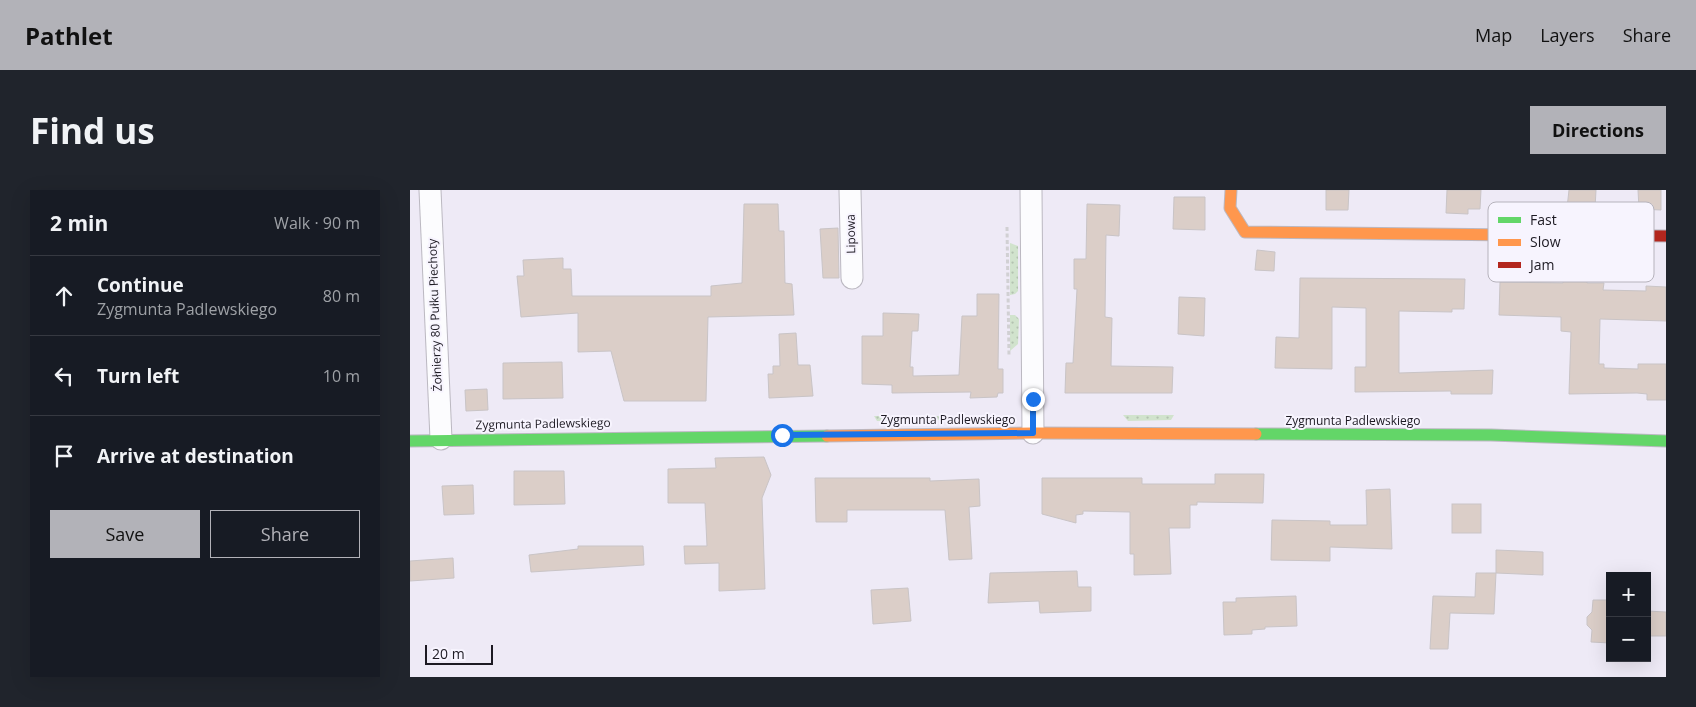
<!DOCTYPE html>
<html lang="en">
<head>
<meta charset="utf-8">
<style>
	body { margin:0; font-family:"Open Sans",sans-serif; background:#20242c; color:#f1f3f6 }
	.controls { position:absolute; right:15px; bottom:15px; display:grid; overflow:hidden; border-radius:0px; box-shadow:0 5px 20px #0002 }
	.controls button { width:45px; height:45px; display:grid; place-items:center; padding:0; border:0; border-bottom:1px solid #363941; background:#171b24; color:#f1f3f6; font:25px sans-serif }
	.scale { position:absolute; left:15px; bottom:12px; width:68px; box-sizing:border-box; padding-left:5px; border:2px solid #1d1a23; border-top:0; font-size:14px; line-height:18px; white-space:nowrap; color:#1d1a23; -webkit-text-stroke:4px #f7f4fe; paint-order:stroke }
	.stop { position:absolute; width:15px; height:15px; margin:-11px; border:4px solid #1a73e8; border-radius:50%; background:#fff }
	.stop.end { background:#1a73e8; border-color:#fff; box-shadow:0 1px 5px #0008 }
	.list { margin:0; padding:0; list-style:none }
	h2 { display:flex; justify-content:space-between; align-items:center; height:65px; margin:0; padding:0 20px; font-size:21px }
	h2 small { font-size:16px; font-weight:400; color:#9ea1a6 }
	.list li { display:grid; grid-template-columns:32px 1fr auto; gap:15px; align-items:center; box-sizing:border-box; height:80px; padding:0 20px; border-top:1px solid #363941 }
	.list b { display:block; font-size:19px; white-space:nowrap }
	.list p { margin:0; font-size:16px; white-space:nowrap; color:#9ea1a6 }
	.list em { font-size:16px; font-style:normal; color:#9ea1a6 }
	.actions { display:flex; gap:10px; padding:15px 20px }
	.actions a { flex:1; padding:11px 0; border:1px solid #b2b2b8; border-radius:0px; text-align:center; font-size:18px; color:#b2b2b8 }
	.actions .main { background:#b2b2b8; color:#111 }
	.icon { flex:none; width:28px; height:28px; fill:none; stroke:currentColor; stroke-width:2; stroke-linecap:round; stroke-linejoin:round }
	.map { position:relative; flex:none; width:1256px; height:487px; overflow:hidden; border-radius:0px }
	header { display:flex; align-items:center; gap:30px; box-sizing:border-box; height:70px; padding:0 25px; background:#b2b2b8; color:#111 }
	header strong { font-size:24px }
	nav { display:flex; gap:28px; margin-inline-start:auto; font-size:18px }
	.intro { display:flex; align-items:center; justify-content:space-between; box-sizing:border-box; height:120px; padding:0 30px }
	h1 { margin:0; font-size:35px }
	.button { padding:12px 22px; border-radius:0px; background:#b2b2b8; color:#111; font-size:18px; font-weight:700 }
	main { display:flex; gap:30px; padding:0 30px }
	aside { flex:1; background:#171b24; border-radius:0px; box-shadow:0 5px 20px #0002 }
	.map>svg:first-child { display:block }
</style>
</head>
<body>
<header>
<strong>Pathlet</strong>
<nav><a>Map</a><a>Layers</a><a>Share</a></nav>
</header>
<div class="intro"><h1>Find us</h1><a class="button">Directions</a></div>
<main>
<aside>
<h2>2 min<small>Walk · 90 m</small></h2>
<ul class="list">
<li><svg class="icon" aria-label="ahead" viewBox="0 0 24 24"><path d="M12 20V5M6 11l6-6 6 6"/></svg><div><b>Continue</b><p>Zygmunta Padlewskiego</p></div><em>80 m</em></li>
<li><svg class="icon" aria-label="left" viewBox="0 0 24 24"><path d="M17 20v-9H6M10 6l-5 5 5 5"/></svg><div><b>Turn left</b></div><em>10 m</em></li>
<li><svg class="icon" aria-label="arrive" viewBox="0 0 24 24"><path d="M6 21V4h12l-3 4 3 4H6"/></svg><div><b>Arrive at destination</b></div></li>
</ul>
<div class="actions"><a class="main">Save</a><a>Share</a></div>
</aside>
<div class="map">
<svg width="1256" height="487" viewBox="0 0 1256 487">
	<defs>
		<pattern id="grass-dots" width="8" height="8" patternUnits="userSpaceOnUse" patternTransform="scale(1.25)"><rect width="8" height="8" fill="#d1e3cd"/><path d="M2 2h.1M6 6h.1" fill="none" stroke="#b3c2b0" stroke-width="1.8" stroke-linecap="round"/></pattern>
	</defs>
	<rect width="100%" height="100%" fill="#eeeaf6"/>
	<!-- grass -->
	<g fill="url(#grass-dots)">
		<path d="M600 53 608 56V101L605 104 600 105Z"/>
		<path d="M600 125H605L609 129 608 154 600 161Z"/>
		<path d="M713 225H764L761 230 718 231Z"/>
		<path d="M464 226H533V227L528 230 467 231Z"/>
	</g>
	<!-- building -->
	<g fill="#dbcec8" stroke="#c9c4c6">
		<path d="M916 0H939L938 20H916Z"/>
		<path d="M1037 0H1071L1070 19H1058V24L1036 23Z"/>
		<path d="M1159 0H1186L1185 19 1157 18Z"/>
		<path d="M1228 0H1251V20L1229 19Z"/>
		<path d="M764 7H795V40L763 39Z"/>
		<path d="M334 14H368L369 41H374L375 93 382 94 384 125 298 127 296 211H214L201 161 168 162V123L111 127 107 86H114L113 70 153 68V79H161L162 106H301V96L332 93Z"/>
		<path d="M677 14 710 15 709 46 696 45 695 127 702 128 701 176 763 177 762 203H655L656 173H663L667 99H664V69H676Z"/>
		<path d="M428 38 429 88H413L410 39Z"/>
		<path d="M847 60 865 62 864 81 845 80Z"/>
		<path d="M1153 83 1177 84V93H1194L1193 100 1236 101V96L1256 97V131L1190 129 1189 174H1194V178L1228 179V174H1256V210H1237V204L1227 203 1159 204 1161 142 1151 141V127L1089 125 1090 92 1153 93Z"/>
		<path d="M890 88 1055 89 1054 119H1042V122L989 121V183L1083 180 1082 204H1041V201L945 202V177H956V118L922 117V179L865 178 866 147 889 148Z"/>
		<path d="M567 104H589L588 179H593V203H588L587 207 560 208 561 202 482 203V195L452 194V146H473V123L509 124 508 141H502L500 177H503V186L549 185 552 126H567Z"/>
		<path d="M769 107 795 108 794 146 768 144Z"/>
		<path d="M386 143 388 175H400L403 206 359 208 358 184H363V176H370L369 144Z"/>
		<path d="M152 172 153 208 93 209V173Z"/>
		<path d="M77 199 78 220 56 221 55 200Z"/>
		<path d="M354 267 361 285 352 308 355 399 309 401V373L275 374 274 356H297L295 313H258V279L306 278 305 268Z"/>
		<path d="M104 281H154L155 314 104 315Z"/>
		<path d="M805 284H854L853 313 787 312V315H780V338H759L761 384 724 385V364H720V322L673 321V324L666 325V333L632 324V288H732V294H805Z"/>
		<path d="M405 288H520V291L569 289 570 316 559 317 562 369 539 370 535 320H437V332H406Z"/>
		<path d="M63 295 64 324 34 325 32 296Z"/>
		<path d="M980 299 982 359 920 357V371L861 370 862 330 920 331V335H957L956 300Z"/>
		<rect x="1042" y="314" width="29" height="29"/>
		<path d="M168 356H233L234 375 121 382 119 365 168 359Z"/>
		<path d="M1086 360 1133 362V385L1086 383Z"/>
		<path d="M43 368 44 388 0 391V371Z"/>
		<path d="M667 381 668 397H681V421L630 423 629 411 578 413 580 383Z"/>
		<path d="M1066 383H1086L1084 424 1040 423 1038 459H1020L1023 406 1065 407Z"/>
		<path d="M498 398 501 431 463 434 461 400Z"/>
		<path d="M886 406 887 436 855 437V439L842 440V444L814 445 813 412H826V408Z"/>
		<path d="M1183 410H1200V453L1181 452 1182 440 1177 435V427L1182 422Z"/>
		<path d="M1237 421 1256 422V446H1237Z"/>
	</g>
	<g fill="none" stroke-linecap="round" stroke-linejoin="round">
		<!-- street casing -->
		<g stroke="#bbb8c1" stroke-width="23">
			<g id="street">
				<path d="M20 0 31 249"/>
				<path d="M440 0 442 88"/>
				<path d="M621 0 623 243"/>
			</g>
		</g>
		<!-- fast casing -->
		<g stroke="#bbb8c1" stroke-width="13">
			<g id="fast">
				<path d="M846 244 1081 245 1256 251"/>
				<path d="M0 251 417 246"/>
			</g>
		</g>
		<!-- slow casing -->
		<g stroke="#bbb8c1" stroke-width="13">
			<g id="slow">
				<path d="M821 0 820 18 835 42 1105 45"/>
				<path d="M417 246 623 243 846 244"/>
			</g>
		</g>
		<!-- jam casing -->
		<g stroke="#bbb8c1" stroke-width="13">
			<path id="jam" d="M1105 45 1256 46"/>
		</g>
		<!-- path -->
		<path stroke="#d1d0d3" stroke-width="3" stroke-dasharray="4 2.5" stroke-linecap="butt" d="M597 37 599 166"/>
		<!-- street -->
		<use href="#street" stroke="#fcfcfe" stroke-width="21"/>
		<!-- fast -->
		<use href="#fast" stroke="#63d668" stroke-width="11"/>
		<!-- slow -->
		<use href="#slow" stroke="#ff974d" stroke-width="11"/>
		<!-- jam -->
		<use href="#jam" stroke="#b3261e" stroke-width="11"/>
	</g>
	<g fill="none" stroke-linecap="round" stroke-linejoin="round">
		<!-- route -->
		<path stroke="#1a73e8" stroke-width="6" d="M372 245 623 243V209"/>
	</g>
	<g text-anchor="middle" stroke-width="4" stroke-linejoin="round" paint-order="stroke">
		<!-- street labels -->
		<g font-size="12" fill="#1d1a23" stroke="#f7f4fe">
			<text transform="translate(441 44) rotate(-91)" y="4">Lipowa</text>
			<text transform="translate(25 125) rotate(-92)" y="4">Żołnierzy 80 Pułku Piechoty</text>
			<text x="538" y="234">Zygmunta Padlewskiego</text>
			<text x="943" y="235">Zygmunta Padlewskiego</text>
			<text transform="translate(133 234) rotate(-1)" y="4">Zygmunta Padlewskiego</text>
		</g>
	</g>
	<!-- legend -->
	<rect x="1078" y="12" width="166" height="80" rx="8" fill="#f7f4fe" stroke="#b6b3bc" stroke-width="1"/>
	<rect x="1088" y="27" width="23" height="6" fill="#63d668"/>
	<rect x="1088" y="49" width="23" height="7" fill="#ff974d"/>
	<rect x="1088" y="72" width="23" height="6" fill="#b3261e"/>
	<g font-size="14" fill="#1d1a23">
		<text x="1120" y="35">Fast</text>
		<text x="1120" y="57">Slow</text>
		<text x="1120" y="80">Jam</text>
	</g>
</svg>
<div class="controls">
<button>+</button>
<button>−</button>
</div>
<div class="scale">20 m</div>
<div class="stop" style="left:372px;top:245px"></div>
<div class="stop end" style="left:623px;top:209px"></div>
</div>
</main>
</body>
</html>
